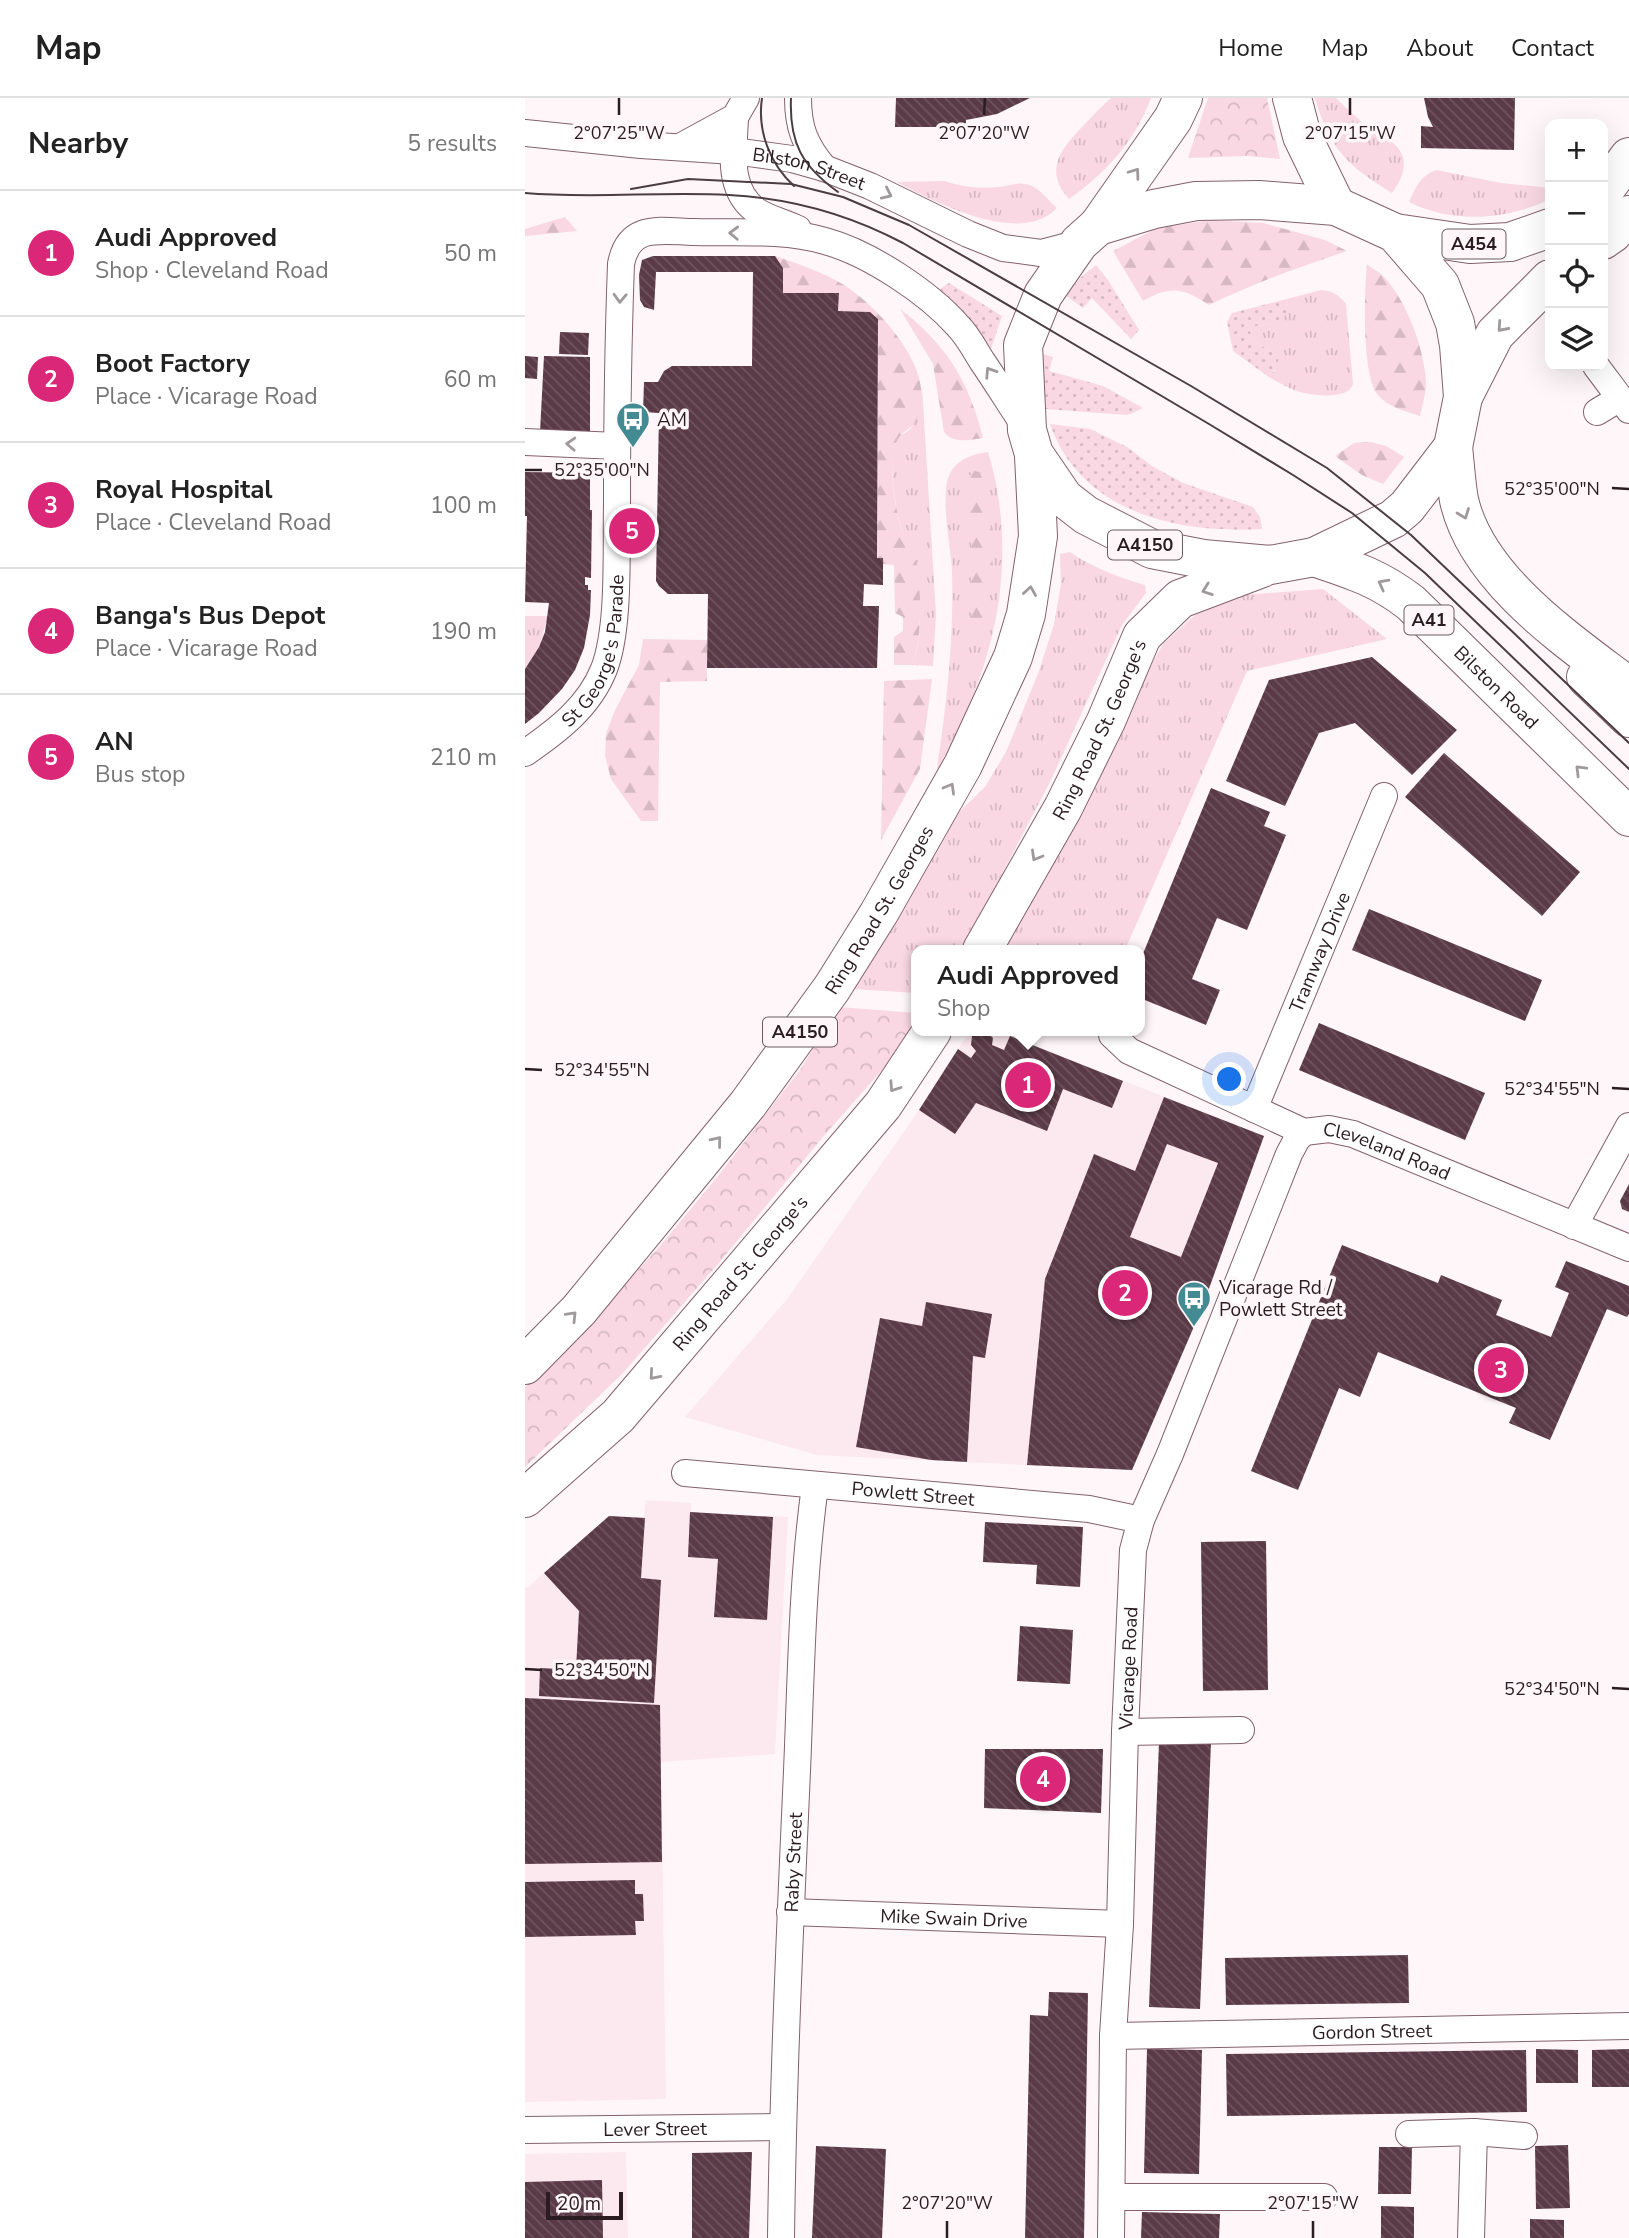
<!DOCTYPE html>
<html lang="en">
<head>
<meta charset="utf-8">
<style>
	body { margin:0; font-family:"Nunito Sans",sans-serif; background:#f6f6f6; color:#222 }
	.controls { position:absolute; right:21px; top:21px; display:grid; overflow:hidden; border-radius:14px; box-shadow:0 7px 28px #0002 }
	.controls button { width:63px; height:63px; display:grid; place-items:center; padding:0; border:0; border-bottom:2px solid #e0e0e0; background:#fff; color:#222; font:35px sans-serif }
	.scale { position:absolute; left:21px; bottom:18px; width:77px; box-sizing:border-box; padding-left:7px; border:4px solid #2b1c21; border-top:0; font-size:19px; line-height:24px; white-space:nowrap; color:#2b1c21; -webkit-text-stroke:5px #fef6f9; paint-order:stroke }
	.you { position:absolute; left:705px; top:982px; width:24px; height:24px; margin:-18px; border:5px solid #fff; border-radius:50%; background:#1a73e8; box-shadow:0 0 0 10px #1a73e833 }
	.badge { display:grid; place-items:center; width:46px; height:46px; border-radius:50%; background:#db2777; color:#fff; font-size:23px; font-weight:700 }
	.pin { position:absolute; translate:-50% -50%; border:4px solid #fff; box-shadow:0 2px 7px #0006 }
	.popup { position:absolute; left:386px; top:847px; width:234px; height:91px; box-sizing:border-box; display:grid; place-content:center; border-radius:14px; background:#fff; filter:drop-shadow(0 2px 5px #0005); font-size:23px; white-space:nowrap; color:#767676 }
	.popup b { font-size:26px; color:#222 }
	.popup::after { content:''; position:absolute; left:50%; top:100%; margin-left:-14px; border:14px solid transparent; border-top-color:#fff }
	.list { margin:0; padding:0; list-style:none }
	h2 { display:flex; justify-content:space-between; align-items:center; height:91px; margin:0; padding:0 28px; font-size:30px }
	h2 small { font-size:23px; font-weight:400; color:#767676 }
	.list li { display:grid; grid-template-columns:46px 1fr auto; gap:21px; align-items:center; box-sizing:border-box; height:126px; padding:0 28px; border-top:2px solid #e0e0e0 }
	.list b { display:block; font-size:26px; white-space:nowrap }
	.list p { margin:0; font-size:23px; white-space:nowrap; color:#767676 }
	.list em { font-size:23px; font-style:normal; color:#767676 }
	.icon { flex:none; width:38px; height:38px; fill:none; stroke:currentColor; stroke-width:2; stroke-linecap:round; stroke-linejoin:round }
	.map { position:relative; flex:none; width:1104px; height:2140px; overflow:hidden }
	header { display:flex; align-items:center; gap:42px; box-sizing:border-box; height:98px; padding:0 35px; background:#fff; border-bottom:2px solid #e0e0e0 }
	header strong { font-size:33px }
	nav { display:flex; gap:38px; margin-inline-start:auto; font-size:24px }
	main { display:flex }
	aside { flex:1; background:#fff }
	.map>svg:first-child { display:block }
</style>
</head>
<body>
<header>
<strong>Map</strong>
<nav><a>Home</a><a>Map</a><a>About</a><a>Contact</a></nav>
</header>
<main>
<aside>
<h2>Nearby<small>5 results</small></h2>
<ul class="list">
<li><span class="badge">1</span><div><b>Audi Approved</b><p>Shop · Cleveland Road</p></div><em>50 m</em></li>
<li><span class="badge">2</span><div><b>Boot Factory</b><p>Place · Vicarage Road</p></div><em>60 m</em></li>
<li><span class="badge">3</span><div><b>Royal Hospital</b><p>Place · Cleveland Road</p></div><em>100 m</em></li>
<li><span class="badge">4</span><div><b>Banga's Bus Depot</b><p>Place · Vicarage Road</p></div><em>190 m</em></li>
<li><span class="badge">5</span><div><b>AN</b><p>Bus stop</p></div><em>210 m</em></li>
</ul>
</aside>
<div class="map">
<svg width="1104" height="2140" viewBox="0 0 1104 2140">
	<defs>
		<pattern id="grass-tufts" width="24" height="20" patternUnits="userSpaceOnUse" patternTransform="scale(1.75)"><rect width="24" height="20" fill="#f9d8e3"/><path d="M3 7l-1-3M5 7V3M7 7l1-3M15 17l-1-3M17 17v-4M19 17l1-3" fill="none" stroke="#d6b9c2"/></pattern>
		<pattern id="forest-firs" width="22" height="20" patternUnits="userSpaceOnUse" patternTransform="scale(1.75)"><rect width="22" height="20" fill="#f9d8e3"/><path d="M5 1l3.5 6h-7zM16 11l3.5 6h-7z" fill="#d6b9c2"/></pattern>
		<pattern id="park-crowns" width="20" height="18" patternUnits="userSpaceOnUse" patternTransform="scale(1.75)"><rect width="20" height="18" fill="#f9d8e3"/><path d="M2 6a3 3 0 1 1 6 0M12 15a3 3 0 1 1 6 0" fill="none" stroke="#d6b9c2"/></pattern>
		<pattern id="garden-dots" width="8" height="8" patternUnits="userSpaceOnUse" patternTransform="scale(1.75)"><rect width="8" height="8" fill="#f9d8e3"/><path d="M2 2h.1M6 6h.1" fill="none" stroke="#d6b9c2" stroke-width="1.8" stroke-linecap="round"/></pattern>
		<pattern id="building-back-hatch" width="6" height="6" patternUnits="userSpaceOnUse" patternTransform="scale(1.75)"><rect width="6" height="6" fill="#5a3a46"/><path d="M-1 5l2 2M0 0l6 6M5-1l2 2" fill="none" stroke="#6e545e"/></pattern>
	</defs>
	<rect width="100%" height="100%" fill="#fef6f9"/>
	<!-- built -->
	<g fill="#fce8ef">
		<path d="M445 933H471L739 1038 677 1210 607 1372 292 1357 160 1319 263 1200 394 1012Z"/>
		<path d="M121 1402 166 1405V1414L263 1419 250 1656 136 1664 141 2001 0 2004V1489L2 1490 84 1418 119 1419Z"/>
		<path d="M101 2054 103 2140H0V2056Z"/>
	</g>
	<!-- grass -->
	<g fill="url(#grass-tufts)">
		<path d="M586 0H626C610 43 581 75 544 101 518 72 536 51 558 28 567 18 576 9 586 0Z"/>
		<path d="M790 0H811C823 12 836 24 849 33 855 38 863 40 868 45 886 60 879 79 867 95 823 68 805 52 790 0Z"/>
		<path d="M911 72 976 85 1025 90V101C983 122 927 126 884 104 891 89 895 78 911 72Z"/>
		<path d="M419 83C438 89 454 91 474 89 486 87 495 83 507 88 516 92 524 103 532 110 496 149 409 104 372 84Z"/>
		<path d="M796 192C808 193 814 197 821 206L828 286C823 303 785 297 771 293 761 289 750 283 741 277L750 273 753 258 726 241 724 232 730 228 747 226 763 209 762 201Z"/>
		<path d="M397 288 411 516 408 568 387 567C399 542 396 487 389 460 387 449 379 441 376 430 372 415 369 398 368 382 367 371 366 355 371 344 374 336 382 335 386 330 396 318 396 303 397 288Z"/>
		<path d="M463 354C488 436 479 524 446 602 437 626 424 648 414 671L412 670C422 604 429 540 427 473 426 448 415 399 424 378 430 362 447 356 463 354Z"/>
		<path d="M545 454C568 470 593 479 620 487L621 495 597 527 525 684 466 797 434 852H391V895L327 891 427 721 460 689 481 654 514 573 529 526 536 486 535 456Z"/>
		<path d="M798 491 862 541 722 573 600 852H478L584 643 638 546 670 517 717 497Z"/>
		<path d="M0 518H23L14 549 0 571Z"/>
	</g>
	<!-- forest -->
	<g fill="url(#forest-firs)">
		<path d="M40 119 52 133 0 138V131Z"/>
		<path d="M686 122 738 125 800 142 822 153C775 169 729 185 684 207 658 190 646 187 618 203L588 153 632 130Z"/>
		<path d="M250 158C274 166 297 174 319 187 353 209 407 267 395 311 391 328 388 326 377 336 362 349 368 390 371 408 373 416 374 426 377 433 381 442 386 449 389 457 397 481 398 545 387 567H369V539L378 533V519L370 515 369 467 358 466V461L352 460 353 221 345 214 313 213 314 196 258 195V170Z"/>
		<path d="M842 166C847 171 855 174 859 179 882 203 900 253 901 285 901 296 897 308 895 318 880 313 862 309 852 296 837 275 839 193 842 166Z"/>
		<path d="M375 211C421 246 444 283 458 340 445 342 428 346 419 334L408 266Z"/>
		<path d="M846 344 861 348 879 359 858 386 837 377 810 358 829 345Z"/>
		<path d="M448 373 455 374C469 415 472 485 459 526L453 528 447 523V445L441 384Z"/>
		<path d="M118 541 182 542V583L135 584 133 723H116L86 681 80 658 81 636 89 614 114 567Z"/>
		<path d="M407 581 395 671 356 742 359 583Z"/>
	</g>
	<!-- park -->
	<g fill="url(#park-crowns)">
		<path d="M683 0H742L755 61 723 58 663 60Z"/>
		<path d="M314 909 391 915V928L387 938 297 1040 193 1166 97 1276 0 1369V1289L44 1247 136 1147 193 1078 275 972Z"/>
	</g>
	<!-- garden -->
	<g fill="url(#garden-dots)">
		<path d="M571 167 583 182 614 232 606 241 567 200 558 210 541 198 555 180Z"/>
		<path d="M424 185 477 218 466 251 415 191Z"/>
		<path d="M762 201 763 209 759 220 747 226 730 228 725 232 726 241 753 258C754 269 751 273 741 277L708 253 702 224 707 215Z"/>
		<path d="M518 256 528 259 524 273 578 288 618 310 603 317 520 311 517 276Z"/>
		<path d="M525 326 565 331 602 349 627 368 658 385 728 409 735 419 737 431C653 436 556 415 525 326Z"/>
	</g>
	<!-- building -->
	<g fill="url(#building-back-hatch)" fill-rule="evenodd">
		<path d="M371 0H505L472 16 441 22V29H370Z"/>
		<path d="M899 0H990L989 52 896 50V28L908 29 903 19Z"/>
		<path d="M128 158H250L258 170V195H314L313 213 345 214 353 221 352 460H358V487L339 486 338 508H354L352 570H182L183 496H143L134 488 131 483 134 315 118 314 119 284H133L139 273 147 268H227L228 174H131L129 212 119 209 115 202 114 177 117 162Z"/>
		<path d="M35 234 64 235 63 257 34 256Z"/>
		<path d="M0 258 13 259 12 281 0 280Z"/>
		<path d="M19 258 65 259V335L15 334Z"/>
		<path d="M0 374 65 375V412H67L66 480 60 479V487H63V492H66L65 517 59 550 50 572 37 591 14 615 0 626V571L14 549 20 534 24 505 0 504 2 418H0Z"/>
		<path d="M847 559 932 632 887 677 830 625 794 635 760 708 701 683 744 582Z"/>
		<path d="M919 655 1055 774 1017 818 880 699Z"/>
		<path d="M686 690 745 714 739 728 761 737 722 832 692 820 667 881 695 892 681 927 615 900V863Z"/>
		<path d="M844 811 1017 882 1000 923 827 852Z"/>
		<path d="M794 925 960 995 940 1042 774 972Z"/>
		<path d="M453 933 462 934 468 940 467 947 479 952 485 938 598 983 587 1010 538 991 522 1033 451 1005 430 1036 394 1012 433 951 446 960 451 953 446 947 447 938Z"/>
		<path d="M639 999 739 1038 677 1210 607 1372 502 1367 520 1181 569 1056 610 1073ZM642 1046 693 1065 656 1159 605 1139Z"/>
		<path d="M1104 1086V1114L1097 1111 1095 1103Z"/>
		<path d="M817 1147 913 1185 916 1177 977 1202 971 1217 1026 1239 1044 1195 1030 1189 1041 1163 1104 1188V1216L1102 1219 1082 1211 1025 1342 984 1325 991 1310 853 1254 835 1299 814 1290 773 1392 726 1373Z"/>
		<path d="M401 1204 467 1216 460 1260 448 1258 442 1364 406 1362 331 1349 355 1220 397 1228Z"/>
		<path d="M165 1414 248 1419 242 1522 189 1519 193 1461 163 1459Z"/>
		<path d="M84 1418 120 1420 116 1480 136 1482 129 1605 14 1598 15 1570 51 1572 54 1513 19 1475Z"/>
		<path d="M460 1424 558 1429 555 1489 511 1486 512 1467 458 1464Z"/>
		<path d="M741 1443 743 1592 678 1593 676 1444Z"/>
		<path d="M495 1528 548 1532 545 1586 492 1583Z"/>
		<path d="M0 1600 135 1607 137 1764 0 1766Z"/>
		<path d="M634 1644 686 1645 675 1911 624 1909Z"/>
		<path d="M460 1651H578L576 1715 459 1710Z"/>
		<path d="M110 1782V1796H118L119 1823H110L111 1837 0 1839V1784Z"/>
		<path d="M883 1857 884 1905 701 1907 700 1860Z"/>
		<path d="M524 1894 563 1895 559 2140H500L505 1917 523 1918Z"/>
		<path d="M622 1951 677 1952 674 2076 619 2075Z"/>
		<path d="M1011 1951 1053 1952V1985H1011Z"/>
		<path d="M1104 1951V1989H1067V1952Z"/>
		<path d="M1001 1952 1002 2014 702 2018 701 1956Z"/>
		<path d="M1043 2047 1045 2110 1011 2111 1010 2048Z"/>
		<path d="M291 2048 361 2051 357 2140H287Z"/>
		<path d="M854 2049H887L886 2096H853Z"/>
		<path d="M227 2054 224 2140H167V2055Z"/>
		<path d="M77 2082 78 2140H0V2084Z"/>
		<path d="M856 2108 889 2109V2140H856Z"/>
		<path d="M617 2114 695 2116 694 2140H616Z"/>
		<path d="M1005 2121 1039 2122V2140H1005Z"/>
	</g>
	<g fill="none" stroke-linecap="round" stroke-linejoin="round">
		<!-- minor casing -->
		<g stroke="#83616d" stroke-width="28">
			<g id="minor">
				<path d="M273 0C273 30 280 47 299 70"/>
				<path d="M210 19C209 52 201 93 233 114 245 121 261 125 273 131"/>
				<path id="s1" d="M0 35 116 47 209 53 267 61 299 70 345 88 443 136 478 150 516 155 554 145"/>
				<path d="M155 49 210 19 221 0"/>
				<path d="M1071 268 1104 312"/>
				<path d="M1072 314 1095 300"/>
				<path d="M0 344 92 348"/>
				<path id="s2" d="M0 655C32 633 64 609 79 571 95 530 91 452 92 406 92 326 93 246 96 166 104 125 135 133 168 134 211 135 258 131 300 143 344 155 403 194 433 228 443 238 450 252 457 263 472 285 486 308 501 330"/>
				<path id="s3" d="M587 937 604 953 779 1034 804 1031 828 1036 1104 1150"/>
				<path id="s4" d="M729 1011 859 698"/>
				<path d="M1049 1128 1104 1028"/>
				<path id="s5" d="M160 1375 564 1411 616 1422"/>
				<path d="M600 1634 716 1632"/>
				<path id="s6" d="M265 1814 595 1826"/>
				<path id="s7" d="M588 1938 1104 1928"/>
				<path id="s8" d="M0 2032 258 2029"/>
				<path d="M884 2036 949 2034 999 2038"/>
				<path d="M587 2099H799"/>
				<path id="s9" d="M256 2140C258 1984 265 1829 272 1673 276 1578 277 1482 290 1388"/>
				<path id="s10" d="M586 2140 588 1938 595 1826 600 1634 608 1452 616 1422 645 1356 764 1056 772 1041 779 1034"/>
				<path d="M946 2140 949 2034"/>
			</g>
		</g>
		<!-- highway casing -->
		<g stroke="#83616d" stroke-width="40">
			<g id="highway">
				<path d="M767 0 777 38 811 108"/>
				<path d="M1078 94 1104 59"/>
				<path d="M734 102 811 108 870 135 915 187 930 225 934 247 938 299 928 349 882 409 868 421 789 459 745 467 678 461 627 451 561 417 539 400 509 356 502 332 498 247 518 197 554 145 573 128 629 111 671 103Z"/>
				<path d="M573 128 648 21 658 0"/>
				<path d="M870 135 945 146 985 144 1025 130"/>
				<path d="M1078 142 1088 135 1104 117"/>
				<path d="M938 299 970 236 1025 181"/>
				<path d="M928 349C930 366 931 385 934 402 952 482 1043 542 1104 589"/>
				<path id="s11" d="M789 459C828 472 854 480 886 505L1104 719"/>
				<path d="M1061 579 1104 620"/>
				<path id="s12" d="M457 852 538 710 581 623 617 538 655 501 737 470"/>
				<path id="s13" d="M0 1267 54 1212 223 1006 307 890 354 815 438 667 488 559 501 516 513 438 509 358"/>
				<path id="s14" d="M0 1400 93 1318 358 1007 407 933"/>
			</g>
		</g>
		<!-- minor -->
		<use href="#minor" stroke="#fff" stroke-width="26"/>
		<!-- highway -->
		<use href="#highway" stroke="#fff" stroke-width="38"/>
		<!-- tram -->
		<g stroke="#4b3d42" stroke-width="2">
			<path d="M237 0C232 33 245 66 269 88"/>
			<path d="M266 0C264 45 277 68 313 94"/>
			<path d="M106 91 163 81 266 86 318 99 384 127 666 288 802 370 886 437 1104 645"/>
			<path d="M0 95C68 101 136 93 204 97 265 100 323 116 378 145L684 326 768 377 827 415 900 475 1104 671"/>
		</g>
	</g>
	<!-- one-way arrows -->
	<defs><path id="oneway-chevron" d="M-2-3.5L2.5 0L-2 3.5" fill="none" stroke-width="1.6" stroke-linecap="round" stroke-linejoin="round" transform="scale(1.75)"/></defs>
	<g stroke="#a0999b">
		<use href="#oneway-chevron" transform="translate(610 75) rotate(-54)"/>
		<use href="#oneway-chevron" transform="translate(362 96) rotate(25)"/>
		<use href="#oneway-chevron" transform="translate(209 135) rotate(-178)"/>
		<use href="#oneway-chevron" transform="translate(95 200) rotate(92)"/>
		<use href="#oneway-chevron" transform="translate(977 229) rotate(132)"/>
		<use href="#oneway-chevron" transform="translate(465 274) rotate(-123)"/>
		<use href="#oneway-chevron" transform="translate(46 346) rotate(-177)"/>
		<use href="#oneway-chevron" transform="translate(939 416) rotate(69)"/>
		<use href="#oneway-chevron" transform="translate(858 486) rotate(-152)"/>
		<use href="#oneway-chevron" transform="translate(682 492) rotate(160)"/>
		<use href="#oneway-chevron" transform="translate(505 493) rotate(-81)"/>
		<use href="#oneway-chevron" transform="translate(1055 672) rotate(-135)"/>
		<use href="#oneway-chevron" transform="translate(425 690) rotate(-60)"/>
		<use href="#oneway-chevron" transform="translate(511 758) rotate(120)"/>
		<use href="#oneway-chevron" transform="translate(369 989) rotate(124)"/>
		<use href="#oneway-chevron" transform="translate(192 1043) rotate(-51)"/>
		<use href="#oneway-chevron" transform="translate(47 1218) rotate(-46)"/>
		<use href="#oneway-chevron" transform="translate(129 1277) rotate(131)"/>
	</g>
	<!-- ticks -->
	<path fill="none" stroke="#2b1c21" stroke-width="2.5" d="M94 17V0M459 17 460 0M825 17V0M0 372H17M1087 390 1104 391M0 971 17 972M1087 990 1104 991M0 1571 17 1572M1087 1590 1104 1591M422 2140V2123M788 2140V2123"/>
	<!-- icons -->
	<defs>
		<g id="bus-pin" transform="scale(1.75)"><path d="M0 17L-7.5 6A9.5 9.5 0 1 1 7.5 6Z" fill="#438a93" stroke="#fef6f9"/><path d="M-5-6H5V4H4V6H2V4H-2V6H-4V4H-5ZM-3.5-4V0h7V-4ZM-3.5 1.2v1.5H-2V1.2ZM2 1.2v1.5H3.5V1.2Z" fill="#fff"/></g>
	</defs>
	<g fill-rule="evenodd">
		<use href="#bus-pin" x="108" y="321"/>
		<use href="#bus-pin" x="669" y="1200"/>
	</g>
	<g text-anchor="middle" stroke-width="7" stroke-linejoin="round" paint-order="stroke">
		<!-- shield labels -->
		<g fill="#fef6f9" stroke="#6a5d62" stroke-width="2">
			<rect x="917.5" y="131.5" width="63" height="29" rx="5"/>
			<rect x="583" y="432.5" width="74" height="29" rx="5"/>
			<rect x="879.5" y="507.5" width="49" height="29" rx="5"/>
			<rect x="238" y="919.5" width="74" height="29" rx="5"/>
		</g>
		<g font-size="18" font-weight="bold" fill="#2b1c21">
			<text x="949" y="152">A454</text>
			<text x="620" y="453">A4150</text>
			<text x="904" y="528">A41</text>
			<text x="275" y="940">A4150</text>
		</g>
		<!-- street labels -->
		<g font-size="19" fill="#2b1c21" stroke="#fef6f9">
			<text dy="7" stroke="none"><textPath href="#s1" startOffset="287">Bilston Street</textPath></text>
			<text dy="7" stroke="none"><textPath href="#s2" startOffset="131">St George's Parade</textPath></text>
			<text dy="7" stroke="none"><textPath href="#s11" startOffset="228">Bilston Road</textPath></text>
			<text dy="7" stroke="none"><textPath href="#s12" startOffset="250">Ring Road St. George's</textPath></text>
			<text dy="7" stroke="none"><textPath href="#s13" startOffset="578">Ring Road St. Georges</textPath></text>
			<text dy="7" stroke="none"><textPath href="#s4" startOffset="170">Tramway Drive</textPath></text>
			<text dy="7" stroke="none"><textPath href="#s3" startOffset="303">Cleveland Road</textPath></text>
			<text dy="7" stroke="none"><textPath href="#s14" startOffset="312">Ring Road St. George's</textPath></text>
			<text dy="7" stroke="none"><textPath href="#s5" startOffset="229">Powlett Street</textPath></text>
			<text dy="7" stroke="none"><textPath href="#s10" startOffset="570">Vicarage Road</textPath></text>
			<text dy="7" stroke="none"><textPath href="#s9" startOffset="376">Raby Street</textPath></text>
			<text dy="7" stroke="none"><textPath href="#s6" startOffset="164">Mike Swain Drive</textPath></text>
			<text dy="7" stroke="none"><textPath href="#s7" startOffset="259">Gordon Street</textPath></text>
			<text dy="7" stroke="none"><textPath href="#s8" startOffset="130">Lever Street</textPath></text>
		</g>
		<!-- poi labels -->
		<g font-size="19" fill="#2b1c21" stroke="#fef6f9" text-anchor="start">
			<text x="132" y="328">AM</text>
			<text x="694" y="1196">Vicarage Rd /<tspan x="694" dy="22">Powlett Street</tspan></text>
		</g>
	</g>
	<g font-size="18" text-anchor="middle" fill="#2b1c21" stroke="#fef6f9" stroke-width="7" stroke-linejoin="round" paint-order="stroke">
		<text x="94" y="41">2°07'25"W</text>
		<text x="459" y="41">2°07'20"W</text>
		<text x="825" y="41">2°07'15"W</text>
		<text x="77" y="378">52°35'00"N</text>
		<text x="1027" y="397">52°35'00"N</text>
		<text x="77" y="978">52°34'55"N</text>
		<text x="1027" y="997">52°34'55"N</text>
		<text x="77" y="1578">52°34'50"N</text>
		<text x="1027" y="1597">52°34'50"N</text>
		<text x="422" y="2111">2°07'20"W</text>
		<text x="788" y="2111">2°07'15"W</text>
	</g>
</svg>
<div class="controls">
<button>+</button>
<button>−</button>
<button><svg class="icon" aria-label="locate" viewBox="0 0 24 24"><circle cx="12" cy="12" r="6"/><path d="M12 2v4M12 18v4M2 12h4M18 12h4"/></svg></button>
<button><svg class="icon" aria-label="layers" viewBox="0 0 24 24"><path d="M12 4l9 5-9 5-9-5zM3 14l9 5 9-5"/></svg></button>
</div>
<div class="scale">20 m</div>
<div class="you"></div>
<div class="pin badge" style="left:503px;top:987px">1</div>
<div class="popup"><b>Audi Approved</b>Shop</div>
<div class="pin badge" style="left:600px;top:1195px">2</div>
<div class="pin badge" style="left:976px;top:1272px">3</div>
<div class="pin badge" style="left:518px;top:1681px">4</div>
<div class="pin badge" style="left:107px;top:433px">5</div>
</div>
</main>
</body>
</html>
